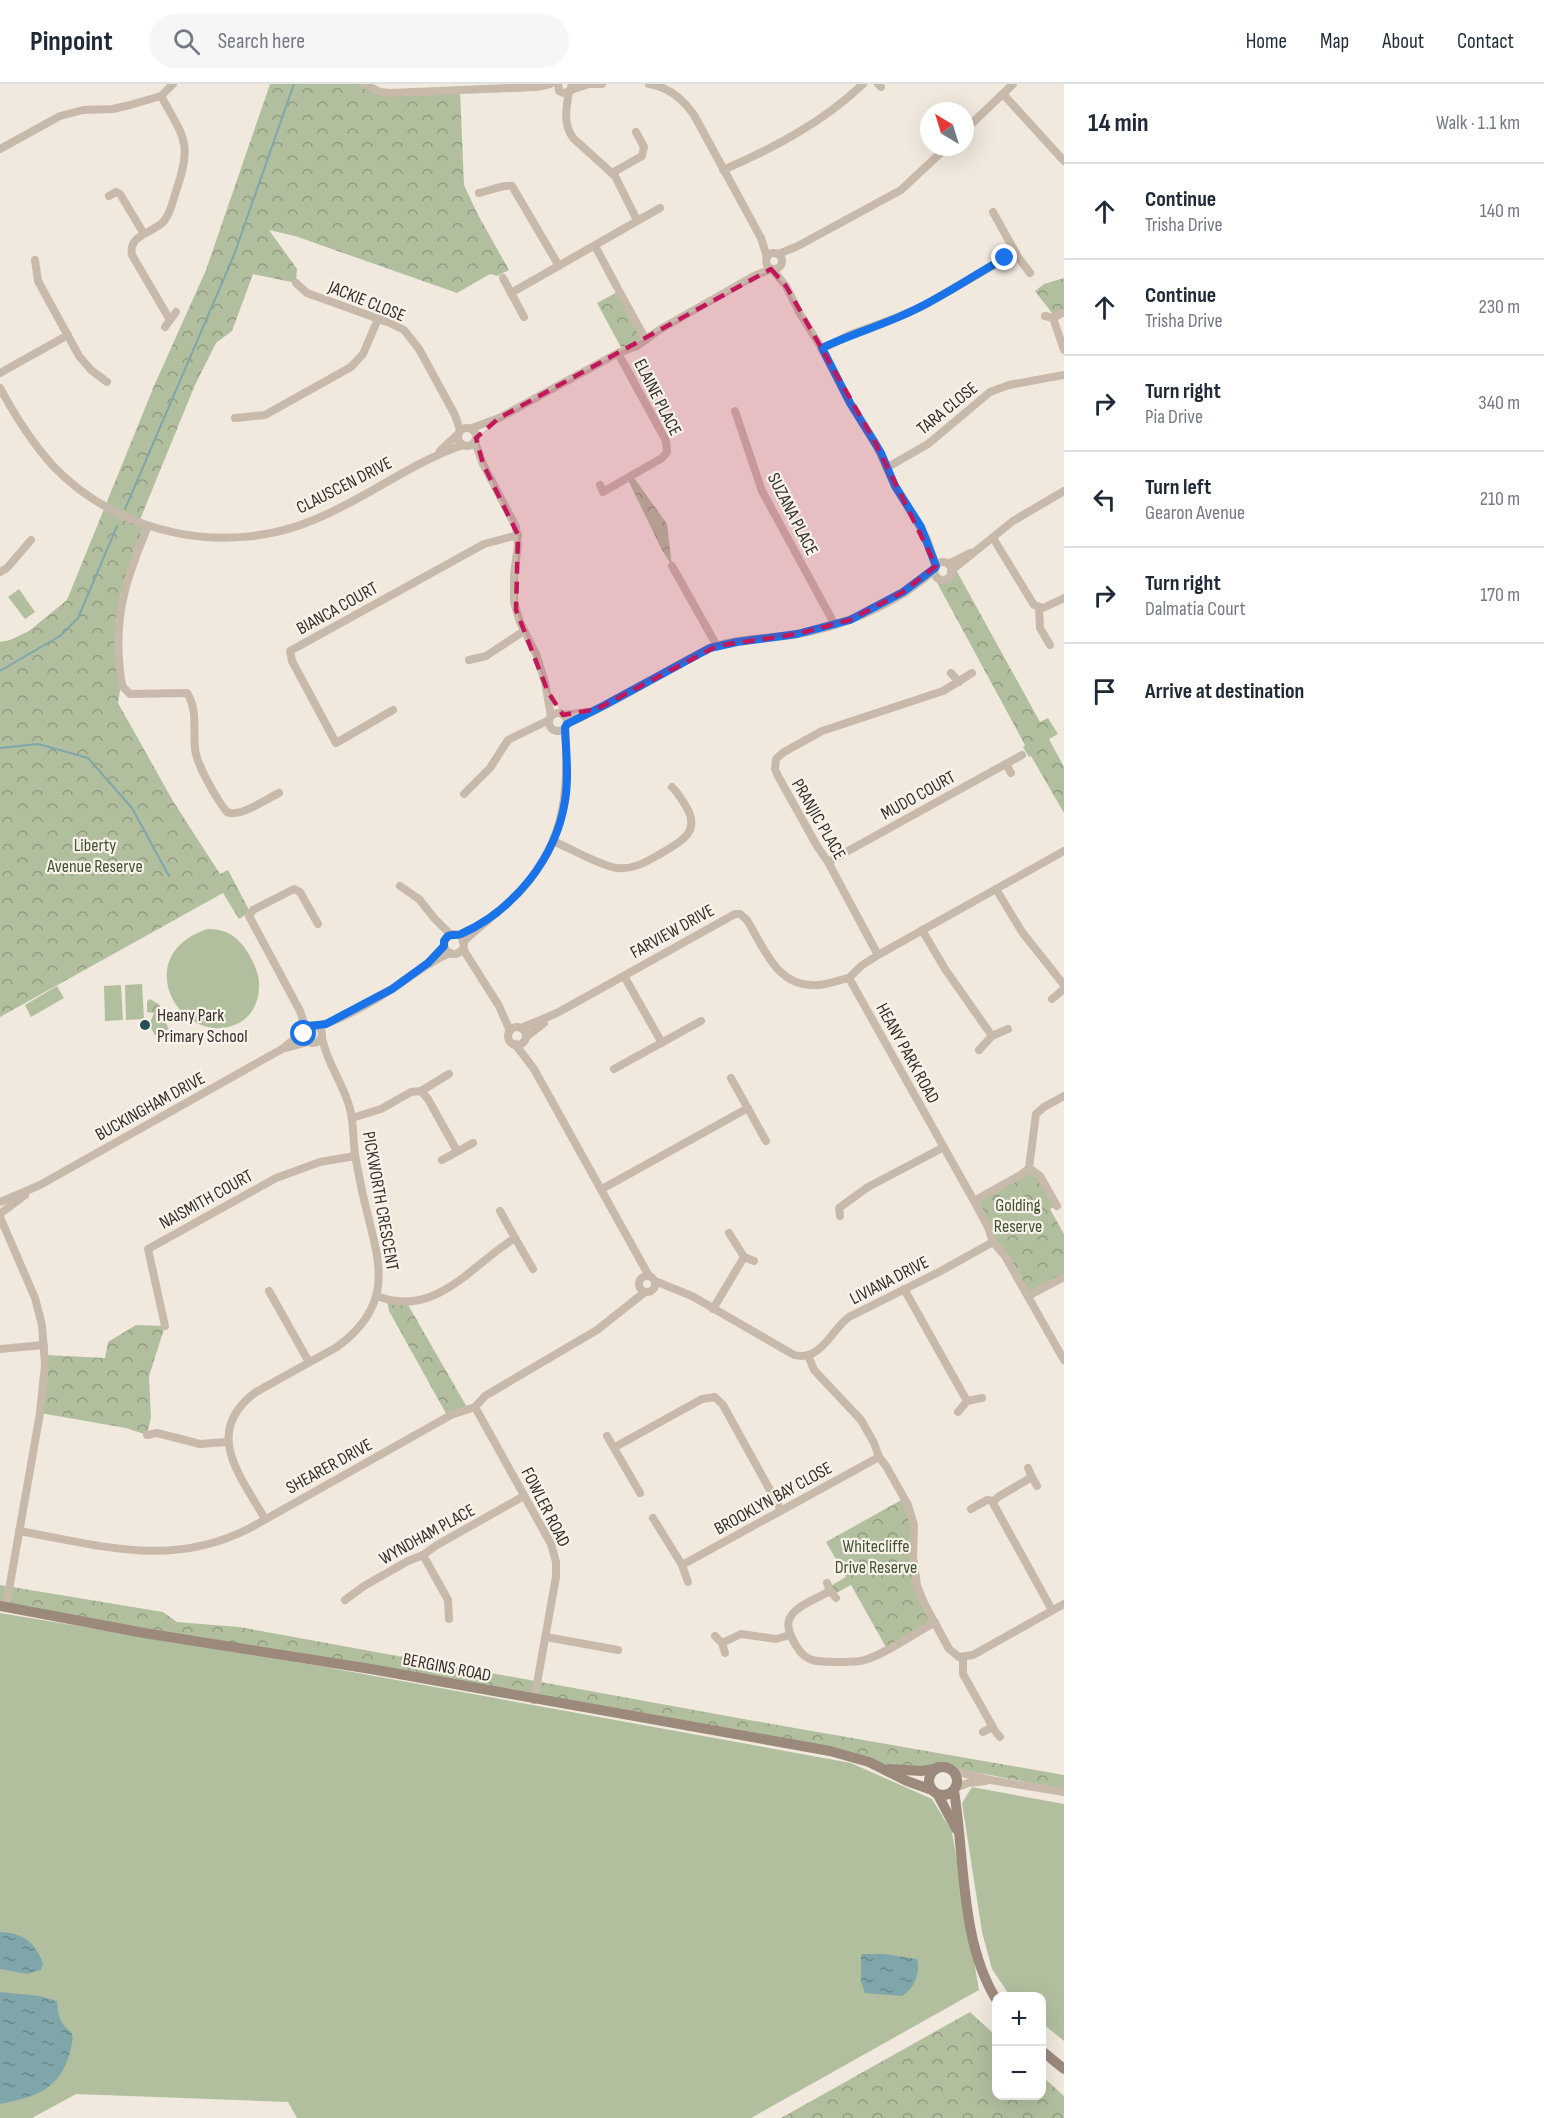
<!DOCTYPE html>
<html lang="en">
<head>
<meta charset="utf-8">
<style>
	body { margin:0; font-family:"Sofia Sans Condensed",sans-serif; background:#f6f6f7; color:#1f2937 }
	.controls { position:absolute; right:18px; bottom:18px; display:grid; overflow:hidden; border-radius:12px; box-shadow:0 6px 24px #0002 }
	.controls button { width:54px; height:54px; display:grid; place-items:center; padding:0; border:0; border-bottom:2px solid #e0e1e3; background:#fff; color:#1f2937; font:30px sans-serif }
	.compass { position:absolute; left:920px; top:18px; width:54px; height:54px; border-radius:50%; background:#fff; box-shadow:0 6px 24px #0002; rotate:322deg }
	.stop { position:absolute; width:18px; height:18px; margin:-14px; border:4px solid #1a73e8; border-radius:50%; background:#fff }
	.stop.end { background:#1a73e8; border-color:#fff; box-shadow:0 2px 6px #0008 }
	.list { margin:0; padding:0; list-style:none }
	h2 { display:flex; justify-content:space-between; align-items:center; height:78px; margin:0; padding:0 24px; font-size:26px }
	h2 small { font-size:20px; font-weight:400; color:#747a83 }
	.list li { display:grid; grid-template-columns:39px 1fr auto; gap:18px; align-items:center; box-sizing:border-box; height:96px; padding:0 24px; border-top:2px solid #e0e1e3 }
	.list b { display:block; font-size:22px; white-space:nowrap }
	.list p { margin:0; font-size:20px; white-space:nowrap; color:#747a83 }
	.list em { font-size:20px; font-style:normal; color:#747a83 }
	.icon { flex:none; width:33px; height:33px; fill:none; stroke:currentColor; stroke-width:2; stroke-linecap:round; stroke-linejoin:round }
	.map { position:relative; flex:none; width:1064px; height:2034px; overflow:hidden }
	header { display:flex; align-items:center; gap:36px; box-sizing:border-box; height:84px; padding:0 30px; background:#fff; border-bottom:2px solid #e0e1e3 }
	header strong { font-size:28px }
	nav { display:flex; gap:33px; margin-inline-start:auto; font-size:21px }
	.search { width:420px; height:54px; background:#f6f6f7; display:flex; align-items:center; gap:15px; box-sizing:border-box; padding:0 21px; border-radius:33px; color:#747a83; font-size:22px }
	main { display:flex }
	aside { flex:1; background:#fff }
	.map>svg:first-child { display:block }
</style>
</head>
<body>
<header>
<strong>Pinpoint</strong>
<div class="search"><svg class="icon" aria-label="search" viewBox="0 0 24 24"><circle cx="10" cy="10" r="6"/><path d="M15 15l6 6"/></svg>Search here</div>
<nav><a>Home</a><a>Map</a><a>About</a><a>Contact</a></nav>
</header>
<main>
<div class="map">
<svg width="1064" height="2034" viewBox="0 0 1064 2034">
	<defs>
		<pattern id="park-crowns" width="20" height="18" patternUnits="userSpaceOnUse" patternTransform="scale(1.5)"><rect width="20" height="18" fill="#b2bf9f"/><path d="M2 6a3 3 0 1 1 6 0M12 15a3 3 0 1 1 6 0" fill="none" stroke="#929c82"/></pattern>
		<pattern id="water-ripples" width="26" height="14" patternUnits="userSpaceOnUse" patternTransform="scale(1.5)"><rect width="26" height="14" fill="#7fa6ab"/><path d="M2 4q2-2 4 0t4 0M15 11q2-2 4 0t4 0" fill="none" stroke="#69888b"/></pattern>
	</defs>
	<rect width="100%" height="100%" fill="#f1e9de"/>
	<!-- green -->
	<g fill="#b2bf9f">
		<path d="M19 505 35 528 25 535 8 513Z"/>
		<path d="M207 845C216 845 225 846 233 852 247 862 261 888 259 904 259 917 252 932 239 939 183 967 126 873 207 845Z"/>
		<path d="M142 900 144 935 126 936 125 901Z"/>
		<path d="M121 901 123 936 105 937 104 902Z"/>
		<path d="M57 902 64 914 31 933 25 921Z"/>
		<path d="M0 1529 325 1583 851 1679 932 1715 952 1748 979 1906 751 2034H297L288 2018 76 2010 32 2034H0Z"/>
		<path d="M972 1703 1064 1720V1957L1042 1939V1912H1010L992 1885 982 1848 962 1719Z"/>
	</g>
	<!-- park -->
	<g fill="url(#park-crowns)">
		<path d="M270 0H364L380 8 460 6 464 101 477 129 509 186 497 192 490 190 457 209 295 152 269 146 297 185 296 199 253 190 232 247 216 259 195 301 139 438 148 442 123 512 121 600 118 619 173 717 220 790 228 786 250 828 239 835 223 809 0 933V558L10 556 29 547 67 516 154 302 206 186Z"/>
		<path d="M1064 194V229L1055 233 1035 207 1044 200Z"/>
		<path d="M619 207 646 256 623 267 597 219Z"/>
		<path d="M632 391 667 440 672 482 662 466 627 394Z"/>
		<path d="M955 484 1040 638 1048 634 1058 650 1049 655 1064 683V729L1031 672 1029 673 1023 663 1025 661 935 495 947 494Z"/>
		<path d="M150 915 160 921 159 926 169 945 155 951 149 941 154 929 147 928V917Z"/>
		<path d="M1026 1087 1036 1088 1057 1122 1050 1125 1064 1150V1193L1028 1212 974 1117Z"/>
		<path d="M387 1216 407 1219 468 1325 448 1333 389 1227Z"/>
		<path d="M136 1241 165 1242 149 1292 151 1333 147 1351 126 1344 40 1329 45 1271 105 1274 108 1258Z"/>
		<path d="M905 1414 911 1427 914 1483 935 1538 887 1565 851 1501 833 1511 829 1503 846 1493 826 1458Z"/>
		<path d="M0 1501 163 1528 177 1538 239 1543 749 1636 1064 1691V1705L947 1683 921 1687 0 1522Z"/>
		<path d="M970 1928 996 1952V2012H1042V1992L1064 2012V2034H781Z"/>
	</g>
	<!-- water -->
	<g fill="url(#water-ripples)">
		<path d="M0 1848C23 1849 35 1858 43 1879L41 1886 27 1890 0 1885Z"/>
		<path d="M862 1870H884L917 1875C921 1888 914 1905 902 1912L865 1909 861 1897V1872Z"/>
		<path d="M0 1908 40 1912 57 1917C58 1925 58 1933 63 1940 65 1944 70 1946 72 1950 74 1955 71 1963 70 1968 60 2006 35 2013 0 2020Z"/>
	</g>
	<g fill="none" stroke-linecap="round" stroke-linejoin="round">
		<!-- stream -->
		<g stroke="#7fa6ab" stroke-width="2">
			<path d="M125 425 234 171 294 0"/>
			<path d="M0 587 60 552 78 534 117 442"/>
			<path d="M0 664 38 660 88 674 132 724 169 792"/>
		</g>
		<!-- street -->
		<g stroke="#c8baab" stroke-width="8">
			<path d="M364 0 380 8 390 9 537 3 550 0"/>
			<path d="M558 0 559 7 564 9 570 7 572 0"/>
			<path d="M586 0H602"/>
			<path d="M649 0C669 3 683 15 694 31L761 154 767 173"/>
			<path d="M878 0 881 3"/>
			<path d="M571 6 589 0"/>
			<path d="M569 8C566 24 563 40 573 54L615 92 637 136"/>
			<path d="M1003 10 1064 77"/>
			<path d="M161 12C184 54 193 59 176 107 173 116 171 129 164 137 154 149 128 150 132 171L170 236"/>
			<path d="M965 46 1013 0"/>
			<path d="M0 65 60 32 83 26 113 25 130 21 161 12 173 0"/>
			<path d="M723 86C774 64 823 38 863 0"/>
			<path d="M612 89 642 72 644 63 636 48"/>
			<path d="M479 109C490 107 503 100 512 102L559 182"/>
			<path d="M109 112 116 108 120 110 144 150"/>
			<path d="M993 128 1018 173 1030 189"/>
			<path d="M595 162 617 203"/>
			<circle cx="774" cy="177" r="8"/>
			<path d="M778 170 796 163 901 106 947 63"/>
			<path d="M35 176 38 197 79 272 91 286 107 298"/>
			<path d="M772 185 786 202 799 228 822 265 850 319 875 358 895 402 927 455 936 482"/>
			<path d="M503 194 524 233"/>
			<path d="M296 199 307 209 390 239 404 246 419 265 455 331 460 346"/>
			<path d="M619 207 646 256"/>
			<path d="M511 209 660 124"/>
			<path d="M1045 232 1053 234 1064 266"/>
			<path d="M1053 234 1062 229"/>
			<path d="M165 243 176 228"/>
			<path d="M822 265 849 251 898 233 923 222 1015 169"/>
			<path d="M0 289 68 251"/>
			<path d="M0 304C15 332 32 359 54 383 121 452 228 473 316 435 367 414 410 379 463 361"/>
			<path d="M735 327 762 407 835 541"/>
			<path d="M235 334 265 331 351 283 363 270 378 235"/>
			<circle cx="467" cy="353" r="9"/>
			<path d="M472 344 499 334 618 269 637 262 659 246 754 192 771 185"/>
			<path d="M475 358 483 380 516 443 518 461 514 490V518L520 538 536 570 545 598 551 632"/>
			<path d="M440 367 457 351"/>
			<path d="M888 383 928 360 990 308 1009 301 1064 291"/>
			<path d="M600 401 603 408 662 374 667 368 666 357 618 269"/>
			<path d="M148 442C129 488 115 525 119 576 120 585 120 595 123 603L130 610 187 609C198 626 193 645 195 664 196 680 217 716 227 728 240 734 266 715 279 709"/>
			<path d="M993 454 1034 521 1043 524 1064 514"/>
			<circle cx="943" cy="487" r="9"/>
			<path d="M948 480 970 469"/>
			<path d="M672 482 717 562"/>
			<path d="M951 487 1013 437 1064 407"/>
			<path d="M0 488 7 484 31 456"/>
			<path d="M1039 524 1040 544 1050 561"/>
			<path d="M469 576 486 572 524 547"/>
			<path d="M951 589 959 598"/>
			<path d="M393 626 336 659 292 577 290 567 484 460 518 451"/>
			<circle cx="558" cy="638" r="9"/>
			<path d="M563 631 587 628"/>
			<path d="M567 640C600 625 632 607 664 589 680 580 696 570 713 563 738 554 765 555 791 551 840 544 898 520 935 485"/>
			<path d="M1006 680 1011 689"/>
			<path d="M464 710 490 684 508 656 549 636"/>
			<path d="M553 757C570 764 600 782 617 784 633 786 646 778 660 770 678 759 700 750 688 726 683 717 679 710 672 703"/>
			<path d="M828 778 1022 671"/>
			<path d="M400 802 419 815 435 835 451 851"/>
			<path d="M996 805 1022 848 1064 901"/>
			<path d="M922 846 945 885 992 952"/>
			<circle cx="454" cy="860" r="10"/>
			<path d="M463 858C483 839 506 823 524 803 566 755 569 703 565 643"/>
			<path d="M463 865 499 922 510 947"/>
			<path d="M878 871 828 778 817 762 778 692 775 685 776 675 784 668 822 647 943 607 972 589"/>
			<path d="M624 892 662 959"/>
			<path d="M849 894 974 1117 988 1143 993 1158 1005 1172 1064 1276"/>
			<path d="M849 894 861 882 878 871 1064 767"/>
			<path d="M1052 915 1064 905"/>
			<circle cx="313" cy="950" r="9"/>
			<path d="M318 942C344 935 371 919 394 904 412 892 428 878 450 869"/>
			<circle cx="517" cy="952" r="9"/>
			<path d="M521 944 557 929 735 830H740L747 836C764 864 777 904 817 901 827 901 839 896 849 894"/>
			<path d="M306 945 300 927 249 832 253 826 294 805 300 808 318 840"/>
			<path d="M526 953 544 939"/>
			<path d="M515 960 534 985 649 1192"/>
			<path d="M286 964 308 958"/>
			<path d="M979 966 992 952 1008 945"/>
			<path d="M614 985 701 937"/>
			<path d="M731 994 766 1057"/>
			<path d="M421 1007 428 1015 457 1067"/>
			<path d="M352 1034 381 1025 411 1008 421 1007 449 990"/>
			<path d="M442 1076 473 1059"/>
			<path d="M1029 1084 1040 1092 1057 1122"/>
			<path d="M602 1105 748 1024"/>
			<path d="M974 1117 1022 1090 1029 1084 1036 1030 1044 1023 1064 1012"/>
			<path d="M0 1118 40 1101 282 965 304 947"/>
			<path d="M1 1129 25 1111"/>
			<path d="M840 1132 839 1124 868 1103 944 1063"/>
			<path d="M0 1133 35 1214 42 1241 45 1281 40 1329 6 1523"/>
			<path d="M729 1149 744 1173 754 1177"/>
			<path d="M515 1154 533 1185"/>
			<circle cx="647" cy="1200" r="8"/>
			<path d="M655 1197 692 1212 794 1271C821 1278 831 1246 849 1233L939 1188 993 1158"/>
			<path d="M904 1205 967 1317"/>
			<path d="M269 1207 309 1278"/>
			<path d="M377 1212C436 1235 471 1181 515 1154L500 1127"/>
			<path d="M1028 1212 1064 1193"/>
			<path d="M713 1225 744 1173"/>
			<path d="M165 1242 148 1165 276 1094 320 1078 355 1072"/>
			<path d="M0 1265 44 1261"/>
			<path d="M808 1271 814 1286 861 1336 874 1359 879 1373 886 1382 908 1421 914 1441 913 1472 917 1502 924 1519 949 1565 959 1573 973 1571 1064 1520"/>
			<path d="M475 1323 551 1460 556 1478V1493L534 1616"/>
			<path d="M958 1328 967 1317 982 1314"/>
			<path d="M147 1351 157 1349 200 1360 227 1358"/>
			<path d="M607 1352 640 1409"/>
			<path d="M615 1363 702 1315 715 1313 723 1321 781 1426"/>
			<path d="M1028 1384 1032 1393"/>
			<path d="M1037 1402 1032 1393 998 1413 994 1417V1421L1052 1526"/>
			<path d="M971 1425 987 1416 994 1417"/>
			<path d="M653 1434 682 1481 688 1498"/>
			<path d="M265 1435C240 1391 202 1348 256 1308L337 1263C403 1215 374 1167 361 1102 359 1092 357 1081 355 1071 353 1056 354 1040 350 1025 344 1000 327 980 322 954"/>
			<path d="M19 1447C100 1461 171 1485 250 1444L451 1331 475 1323 485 1312 597 1246 645 1208"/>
			<path d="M423 1471 448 1516 449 1535"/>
			<path d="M682 1481 879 1373"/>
			<path d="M827 1499 830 1507 836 1514"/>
			<path d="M830 1507C818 1514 798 1521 791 1532 786 1539 789 1547 792 1554 803 1578 813 1578 837 1578 844 1578 852 1578 860 1577 877 1575 918 1548 935 1538"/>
			<path d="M345 1516 364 1502 408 1477 423 1471 437 1461 524 1412"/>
			<path d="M715 1552 722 1559 725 1569"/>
			<path d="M546 1553 618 1566"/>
			<path d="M722 1559 741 1550 776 1555 790 1551"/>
			<path d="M963 1574V1590L995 1647 1000 1653"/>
			<path d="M983 1648 992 1643"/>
			<path d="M954 1687 990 1696 1064 1708"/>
			<path d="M955 1704 968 1699 986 1697"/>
		</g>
		<!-- secondary -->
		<g stroke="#9b8a7c" stroke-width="10">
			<path d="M0 1522 144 1549 371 1585 830 1667 869 1678 907 1697 932 1706"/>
			<circle cx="943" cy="1697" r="14"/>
			<path d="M889 1685 921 1687 934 1685"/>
			<path d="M954 1707C965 1773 960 1857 996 1915"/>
			<path d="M938 1711 956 1745"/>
			<path d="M1042 1967 1064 1985"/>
		</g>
	</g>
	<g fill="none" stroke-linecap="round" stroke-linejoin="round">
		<!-- route -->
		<path stroke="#1a73e8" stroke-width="8" d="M304 950 310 942 326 940 392 905 428 879 444 862V857L448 852C453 850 457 852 461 850 514 826 556 774 565 717 569 693 566 668 565 644L567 640 603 622 710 564 737 558 797 550 850 536 903 508 935 484 936 482 921 443 895 402 881 369 850 319 822 264C852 250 883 241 912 227 944 212 974 191 1005 174"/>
	</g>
	<!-- marked area -->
	<path fill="#c2185b" fill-opacity="0.2" stroke="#c2185b" stroke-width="4.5" stroke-dasharray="12 8" stroke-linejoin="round" d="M771 185 786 202 875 358 936 482 903 508 850 536 797 550 717 562 597 625 563 631 548 608 516 526 518 451 483 380 476 354 499 334Z"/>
	<!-- markers -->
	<circle fill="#224e54" stroke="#f8f3ea" stroke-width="2" cx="145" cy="941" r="6"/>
	<g text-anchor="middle" stroke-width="4.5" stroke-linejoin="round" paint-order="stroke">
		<!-- street labels -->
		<g font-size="18" fill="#362e29" stroke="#f8f3ea">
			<text transform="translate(367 217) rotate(22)" y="6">JACKIE CLOSE</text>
			<text transform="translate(658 313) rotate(63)" y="6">ELAINE PLACE</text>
			<text transform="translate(947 324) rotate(-39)" y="6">TARA CLOSE</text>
			<text transform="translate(344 401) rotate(-27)" y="6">CLAUSCEN DRIVE</text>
			<text transform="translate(793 430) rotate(63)" y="6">SUZANA PLACE</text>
			<text transform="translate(337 524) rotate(-29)" y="6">BIANCA COURT</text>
			<text transform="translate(918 711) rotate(-29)" y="6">MUDO COURT</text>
			<text transform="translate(819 735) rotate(60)" y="6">PRANJIC PLACE</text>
			<text transform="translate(672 847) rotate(-29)" y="6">FARVIEW DRIVE</text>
			<text transform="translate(908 969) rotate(61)" y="6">HEANY PARK ROAD</text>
			<text transform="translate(150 1022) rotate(-29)" y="6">BUCKINGHAM DRIVE</text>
			<text transform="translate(206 1115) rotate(-29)" y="6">NAISMITH COURT</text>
			<text transform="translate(381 1117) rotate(80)" y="6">PICKWORTH CRESCENT</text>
			<text transform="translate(889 1196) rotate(-27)" y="6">LIVIANA DRIVE</text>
			<text transform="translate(329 1382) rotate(-29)" y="6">SHEARER DRIVE</text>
			<text transform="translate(773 1414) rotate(-29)" y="6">BROOKLYN BAY CLOSE</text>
			<text transform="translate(546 1423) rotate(63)" y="6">FOWLER ROAD</text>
			<text transform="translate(427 1450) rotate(-29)" y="6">WYNDHAM PLACE</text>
			<text transform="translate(447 1583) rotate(11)" y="6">BERGINS ROAD</text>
		</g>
		<!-- park labels -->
		<g font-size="18" fill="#43522f" stroke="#f8f3ea">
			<text x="95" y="767">Liberty<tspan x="95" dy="21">Avenue Reserve</tspan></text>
			<text x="1018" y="1127">Golding<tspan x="1018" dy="21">Reserve</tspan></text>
			<text x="876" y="1468">Whitecliffe<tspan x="876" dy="21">Drive Reserve</tspan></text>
		</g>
		<!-- poi labels -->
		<g font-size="18" fill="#362e29" stroke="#f8f3ea" text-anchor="start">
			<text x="157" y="937">Heany Park<tspan x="157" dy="21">Primary School</tspan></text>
		</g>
	</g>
</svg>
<div class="controls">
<button>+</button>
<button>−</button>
</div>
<svg class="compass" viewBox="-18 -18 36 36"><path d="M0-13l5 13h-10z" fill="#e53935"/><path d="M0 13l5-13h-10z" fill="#747a83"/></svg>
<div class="stop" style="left:304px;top:950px"></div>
<div class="stop end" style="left:1005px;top:174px"></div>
</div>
<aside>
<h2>14 min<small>Walk · 1.1 km</small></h2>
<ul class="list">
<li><svg class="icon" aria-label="ahead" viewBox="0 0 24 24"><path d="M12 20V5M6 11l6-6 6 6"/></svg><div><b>Continue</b><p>Trisha Drive</p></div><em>140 m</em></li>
<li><svg class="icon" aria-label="ahead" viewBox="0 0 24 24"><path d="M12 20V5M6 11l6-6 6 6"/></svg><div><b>Continue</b><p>Trisha Drive</p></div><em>230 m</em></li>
<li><svg class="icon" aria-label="right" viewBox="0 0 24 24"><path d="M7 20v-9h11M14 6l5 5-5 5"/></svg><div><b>Turn right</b><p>Pia Drive</p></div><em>340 m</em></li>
<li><svg class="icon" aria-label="left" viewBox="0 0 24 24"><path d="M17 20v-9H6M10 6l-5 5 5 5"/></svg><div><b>Turn left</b><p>Gearon Avenue</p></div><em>210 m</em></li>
<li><svg class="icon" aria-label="right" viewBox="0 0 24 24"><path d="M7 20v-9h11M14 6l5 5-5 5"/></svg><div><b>Turn right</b><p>Dalmatia Court</p></div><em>170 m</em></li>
<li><svg class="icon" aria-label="arrive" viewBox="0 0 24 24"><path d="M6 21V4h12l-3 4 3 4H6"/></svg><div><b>Arrive at destination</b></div></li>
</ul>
</aside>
</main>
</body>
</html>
